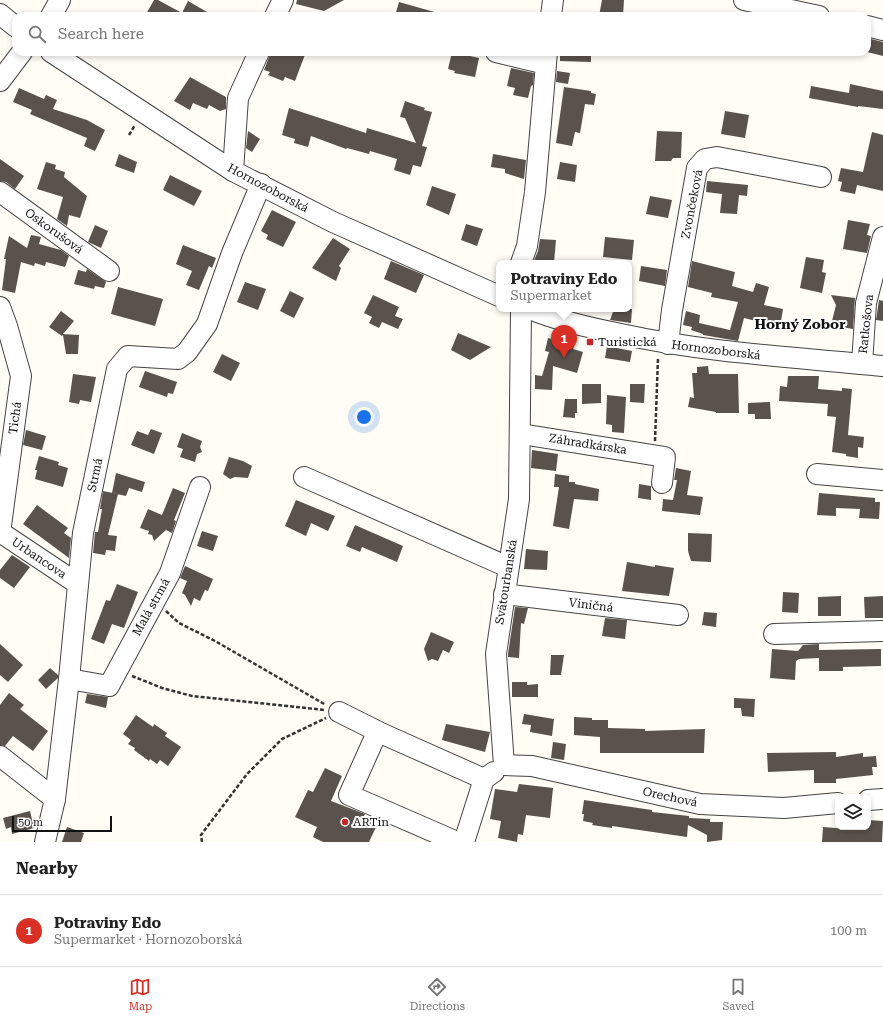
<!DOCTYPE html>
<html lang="en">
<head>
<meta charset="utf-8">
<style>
	body { margin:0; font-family:"Roboto Serif",serif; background:#f2f2f2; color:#222 }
	.controls { position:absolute; right:12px; bottom:12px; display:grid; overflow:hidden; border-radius:8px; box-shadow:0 2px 6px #0003 }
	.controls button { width:36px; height:36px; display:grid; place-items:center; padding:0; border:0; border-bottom:1px solid #e0e0e0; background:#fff; color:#222; font:20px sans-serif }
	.scale { position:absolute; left:12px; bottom:10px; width:100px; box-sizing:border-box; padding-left:4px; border:2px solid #111; border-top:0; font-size:11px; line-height:14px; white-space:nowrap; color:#111; -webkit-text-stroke:3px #fff; paint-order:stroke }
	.you { position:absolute; left:364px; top:417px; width:14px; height:14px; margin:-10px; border:3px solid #fff; border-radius:50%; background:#1a73e8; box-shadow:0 0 0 6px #1a73e833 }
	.badge { display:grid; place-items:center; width:26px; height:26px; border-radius:50%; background:#d93025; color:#fff; font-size:13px; font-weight:700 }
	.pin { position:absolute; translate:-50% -33px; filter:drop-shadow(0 1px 2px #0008) }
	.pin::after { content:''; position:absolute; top:21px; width:14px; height:12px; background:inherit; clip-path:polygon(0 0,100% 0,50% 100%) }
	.popup { position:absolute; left:496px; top:260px; width:136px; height:52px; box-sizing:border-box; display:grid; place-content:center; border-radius:8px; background:#fff; filter:drop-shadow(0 1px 3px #0005); font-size:13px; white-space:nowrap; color:#767676 }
	.popup b { font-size:15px; color:#222 }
	.popup::after { content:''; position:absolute; left:50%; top:100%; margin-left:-8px; border:8px solid transparent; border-top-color:#fff }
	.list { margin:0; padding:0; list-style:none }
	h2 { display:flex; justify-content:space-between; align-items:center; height:52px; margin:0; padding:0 16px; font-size:17px }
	h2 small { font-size:13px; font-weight:400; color:#767676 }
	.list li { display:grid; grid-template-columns:26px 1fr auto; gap:12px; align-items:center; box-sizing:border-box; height:72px; padding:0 16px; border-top:1px solid #e0e0e0 }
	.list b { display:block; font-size:15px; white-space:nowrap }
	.list p { margin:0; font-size:13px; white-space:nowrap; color:#767676 }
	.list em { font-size:13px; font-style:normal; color:#767676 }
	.icon { flex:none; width:22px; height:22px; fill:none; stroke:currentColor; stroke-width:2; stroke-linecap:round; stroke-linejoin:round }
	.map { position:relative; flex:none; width:883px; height:842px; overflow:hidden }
	.search { position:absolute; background:#fff; box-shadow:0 2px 6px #0003; left:12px; right:12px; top:12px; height:44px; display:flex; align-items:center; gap:10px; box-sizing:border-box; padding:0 14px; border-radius:12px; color:#767676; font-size:15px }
	.sheet { height:124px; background:#fff }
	nav { display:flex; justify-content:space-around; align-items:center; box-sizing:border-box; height:56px; border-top:1px solid #e0e0e0; background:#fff; font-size:11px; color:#767676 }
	nav a { display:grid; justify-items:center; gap:2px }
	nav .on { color:#d93025 }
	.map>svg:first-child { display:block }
</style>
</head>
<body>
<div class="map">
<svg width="883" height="842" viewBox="0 0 883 842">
	<rect width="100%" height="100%" fill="#fffdf5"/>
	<!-- building -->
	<g fill="#5a524d">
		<path d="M154 0H158L182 13 188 1 214 16H145Z"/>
		<path d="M297 0H344L324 11 296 4Z"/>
		<path d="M602 0H624L623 16H599Z"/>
		<path d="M399 2 438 13 437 16H395Z"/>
		<path d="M867 38 883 42V56L867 52Z"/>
		<path d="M271 52H306L295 81 285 77 283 81 268 75 270 72 264 70Z"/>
		<path d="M452 52 479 58 475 77 454 73 455 71 448 69Z"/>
		<path d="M560 52H591V62L560 61Z"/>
		<path d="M511 68 534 73 533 85 531 86 528 98 513 95 515 88 507 86Z"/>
		<path d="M557 71 570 73 568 84 556 82Z"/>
		<path d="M190 77 226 97V109L220 111 209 105 207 109 193 103 190 110 174 101Z"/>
		<path d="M850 84 883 91V109L858 106V107L809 98 811 86 849 93Z"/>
		<path d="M564 87 591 91V93L596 94 594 105 585 104 580 133 575 132 572 146 556 143Z"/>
		<path d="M19 88 44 99 46 95 57 100 53 109 87 120 105 130 95 151 84 146 87 138 30 114 32 110 13 102Z"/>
		<path d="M405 101 425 108 424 110 432 112 422 146 427 147 421 167 413 165 410 175 394 170 397 159 370 151 369 154 347 148 346 149 311 136 308 147 294 143 295 139 282 135 289 108 366 133 367 128 416 143 405 118 400 117Z"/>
		<path d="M725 111 749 115 745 138 721 134Z"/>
		<path d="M248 131 260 139 252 152 246 148Z"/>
		<path d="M657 131 682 132 681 158H673L671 161H655Z"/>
		<path d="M872 132 883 135V191L857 185 855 194 840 191 842 182 838 181 841 168 863 172Z"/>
		<path d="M119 154 137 162 134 173 115 166Z"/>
		<path d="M493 154 526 160 524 179 505 173V169L491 167Z"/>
		<path d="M0 159 24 176 15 189 6 182 0 181Z"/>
		<path d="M46 162 56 165 55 169 65 172 64 177 87 196 80 218 69 215 67 226 57 219 63 197 37 189Z"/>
		<path d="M560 162 577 165 575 182 557 179Z"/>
		<path d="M170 175 202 191 194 206 163 190Z"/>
		<path d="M707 181 748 185 747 196 739 195 737 214 720 213 722 194 706 192Z"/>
		<path d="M432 186 456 194 449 215 426 205Z"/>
		<path d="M650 196 672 200 668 218 646 214Z"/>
		<path d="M272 210 296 222 283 247 266 239 268 235 261 231Z"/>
		<path d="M848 220 870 224 867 235 871 236 867 253 843 249Z"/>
		<path d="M466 224 483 229 477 246 461 240Z"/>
		<path d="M95 225 108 231 101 248 88 242Z"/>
		<path d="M31 235 41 237 39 244 61 250 69 256 65 267 46 262 45 266 35 263 34 266 21 262 15 293 2 290 6 259H4L9 236 27 248Z"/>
		<path d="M605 237 634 240 632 260 603 257Z"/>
		<path d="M333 238 350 249 339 266 341 268 336 281 312 268Z"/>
		<path d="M540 239 556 240 554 263H533L538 251Z"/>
		<path d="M183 245 216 258 212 268 209 266 199 290 186 285 192 271 176 264Z"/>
		<path d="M806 257 824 260 822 272 826 273 822 293 800 288Z"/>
		<path d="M391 261 424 275 416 293 384 279Z"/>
		<path d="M692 261 735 272 732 286 753 292 756 283 769 287 764 305 783 309 780 327 744 318 738 341 703 335V334L691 330 692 327 683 325 686 311 700 315 699 323 730 330 738 302 711 297 712 293 688 287Z"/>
		<path d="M641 266 667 270 665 286 639 281Z"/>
		<path d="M87 269 106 282 104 288 95 286 94 289 74 284 78 270 86 272Z"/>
		<path d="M245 282 266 289 258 310 237 302Z"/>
		<path d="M118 287 163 299 155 326 111 314Z"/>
		<path d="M290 291 304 298 294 318 280 311Z"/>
		<path d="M373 295 399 307 395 316 403 319 398 329 382 322 379 328 369 323 372 317 364 313Z"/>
		<path d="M831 295 855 298 853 329 841 327 842 322 832 321 836 305Z"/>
		<path d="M879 300 883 301V321L876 320Z"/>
		<path d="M614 309H632L631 323 610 320Z"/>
		<path d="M61 311 74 321 63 334 79 335 78 354H66L63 335 62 336 49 327Z"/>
		<path d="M458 333 491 347 470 360 451 350Z"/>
		<path d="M548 338 574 346 573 349 583 352 577 373 553 366 552 390 535 389V375L542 376 549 352 545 351Z"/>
		<path d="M607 346 632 351 630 362 605 358Z"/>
		<path d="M222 354 240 363 231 381 213 372Z"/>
		<path d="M708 366 709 374H738L739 413H716V412L688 407 690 397 694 398 692 373H697V367Z"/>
		<path d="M145 371 177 382 173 394 168 393 167 397 139 387Z"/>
		<path d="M73 374 96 377 91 402 80 400 79 404 69 402Z"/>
		<path d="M788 376H819L818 389 842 391V388L852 389 848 435 864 437 863 448 858 447V458L846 456V454L832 452 836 417 827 416 828 404 779 401 780 386 787 387Z"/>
		<path d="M582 384H601V403L582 404Z"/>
		<path d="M630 384H645L644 403 630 402Z"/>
		<path d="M607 395 626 397 624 433 612 432V425L606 424Z"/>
		<path d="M565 399H577V413H575V418L563 417Z"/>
		<path d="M770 402 771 419H755V414H748V403Z"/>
		<path d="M151 429 162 433 154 454 131 445 137 431 148 435Z"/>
		<path d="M26 430 46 436 42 450 23 445Z"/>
		<path d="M182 433 202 441 200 447 202 452 197 454 195 462 180 457 183 449 177 447Z"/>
		<path d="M532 450 558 454 556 471 531 468Z"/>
		<path d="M39 456 59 462 58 465 68 468 63 487 35 479 37 470H35Z"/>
		<path d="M229 457 243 461 252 466 248 478 235 477 230 479 223 474Z"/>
		<path d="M676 468 691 471 687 495 703 497 700 515 662 511 663 499 673 500 677 480H674Z"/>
		<path d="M116 473 145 482 142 492 129 488 126 496 112 493Z"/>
		<path d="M555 474 569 476V482H575V484L599 489 598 501 574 499 569 529 553 526 559 487H554Z"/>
		<path d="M639 484 651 486V500L638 498Z"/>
		<path d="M173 488 185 493 174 520 176 521 172 533 166 530 154 541 152 535 148 534 149 531 140 528 148 509 162 515Z"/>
		<path d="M103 491 118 494 108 535 117 536 115 551 106 550 105 555 93 553 95 532H98L102 509H100Z"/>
		<path d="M819 493 875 498V502H880L879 519 859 518 860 509 836 508V516L817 515Z"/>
		<path d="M296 500 335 516 328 531 311 523 306 536 285 526Z"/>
		<path d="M37 505 68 528 64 533 71 538 69 558 23 524Z"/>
		<path d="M355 525 403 546 397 562 362 547 360 552 346 546Z"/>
		<path d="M202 531 218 536 213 551 197 546Z"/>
		<path d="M688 533 712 534 711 562 691 561 688 551Z"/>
		<path d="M526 549 548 551 547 570 524 569Z"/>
		<path d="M12 555 30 567 14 588 0 578V570Z"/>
		<path d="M627 562 655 567V565L674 568 669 596 622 591Z"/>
		<path d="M185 566 213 579 208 591 205 590 200 601 194 598 191 606 185 595 182 593 187 581 180 578Z"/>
		<path d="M117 584 138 592 124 628 112 624 104 644 91 639 106 600 110 601Z"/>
		<path d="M783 592 799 593 798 613 782 612Z"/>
		<path d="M841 596V616H818V597Z"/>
		<path d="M883 596V618H865L864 597Z"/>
		<path d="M515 607 528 608 524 624 521 623 519 658 508 657V654Z"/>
		<path d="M704 612 717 613 716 627 702 625Z"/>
		<path d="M605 618 627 620 625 639 602 636Z"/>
		<path d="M431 632 454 642 449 653 443 650 438 661 432 659 428 661 424 649Z"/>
		<path d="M0 644 23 665 8 682 0 675Z"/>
		<path d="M819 644V650L881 649V666L843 667V671H819V658L799 659 796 661 795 680 770 678 772 649 798 651 803 645Z"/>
		<path d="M551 655H564L561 675H550Z"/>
		<path d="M50 668 58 675V678L46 689 38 680Z"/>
		<path d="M512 682H527V685L538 684V697H512Z"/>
		<path d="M9 693 24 705 20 709 48 731 33 751 13 736 5 746 0 745V705Z"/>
		<path d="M87 694 108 697 106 708 85 703Z"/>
		<path d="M734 698 755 699 754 717 742 716 741 708H734Z"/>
		<path d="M524 714 554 719 552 736 530 732 531 725 522 724Z"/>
		<path d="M136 715 153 727 154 724 167 733 165 736 181 747 168 766 160 760 157 764 150 759 149 761 134 750 135 748 128 744 131 740 123 734Z"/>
		<path d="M574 717 592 718V720H608V728L645 729V731L705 729 704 753H600V737L574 735Z"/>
		<path d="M446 724 490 732 485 752 442 740Z"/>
		<path d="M553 742 566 744 564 760 551 758Z"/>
		<path d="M836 752V757L863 753V757L876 756 877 767H872L873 775 836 779V783H814V770L768 772 767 753Z"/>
		<path d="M325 768 342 776 331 801 365 814 363 818 377 825 369 842H323L313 837 317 827 295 817 308 790 313 792Z"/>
		<path d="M519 784 553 788 550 818 526 815 523 835 518 834 517 842 498 838 501 821 490 819 495 789 517 792Z"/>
		<path d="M584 800 652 810V812L689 816V818L710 819V822H723L722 840 707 842V835L688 825 687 837 612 826V828L592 825 593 823 583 821 584 814H582Z"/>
		<path d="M30 811 34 828 12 834 11 827 6 829 3 818Z"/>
		<path d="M868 820 883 821 882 842H822L823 827 861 830V827H868Z"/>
		<path d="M67 827 84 833 81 842H62Z"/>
	</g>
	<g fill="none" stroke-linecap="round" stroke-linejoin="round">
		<!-- minor casing -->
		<g stroke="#444" stroke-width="22">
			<g id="minor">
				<path d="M744 0 819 16"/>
				<path d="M0 14 16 27"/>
				<path d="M51 16 60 0"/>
				<path d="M275 16 283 0"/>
				<path d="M551 16 553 0"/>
				<path d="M867 26 883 30"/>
				<path d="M51 52 233 171 333 222 499 296"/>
				<path d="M496 52 546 64"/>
				<path d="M0 81 22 52"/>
				<path d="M233 171 238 98 259 52"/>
				<path d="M0 192 109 271"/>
				<path d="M521 263 527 246 535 192 547 52"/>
				<path d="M0 307 7 326 21 376 0 533"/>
				<path d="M530 309C559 321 590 328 621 334 707 353 795 357 883 366"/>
				<path d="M668 344 672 310 697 168 705 159 717 157 821 177"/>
				<path d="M862 364 866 303 883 237"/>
				<path d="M521 434 665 457 662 483"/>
				<path d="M817 474 883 480"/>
				<path d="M304 477 508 567"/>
				<path d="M0 532 78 584"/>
				<path d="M504 594 678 615"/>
				<path d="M774 634 883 631"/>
				<path d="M69 679 109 686 170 573 200 487"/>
				<path d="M339 712 383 734"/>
				<path d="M0 756 55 799"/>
				<path d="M504 765 496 654 519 499 521 309"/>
				<path d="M504 765 532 766 700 804 784 808 838 803"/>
				<path d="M868 800 883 799"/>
				<path d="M45 842 55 799 69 679 83 533 117 369 128 356 178 359 187 352 207 324 232 253 261 184"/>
				<path d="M457 842 349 795 375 737 383 734 484 779"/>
				<path d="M464 842 484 779 494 772"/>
			</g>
		</g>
		<!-- path -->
		<g stroke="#333" stroke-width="2.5" stroke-dasharray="4 2" stroke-linecap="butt">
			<path d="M129 135 135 125"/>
			<path d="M655 441 658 358"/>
			<path d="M166 611 179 623 215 641 326 705"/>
			<path d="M132 676 162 688 192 696 325 710"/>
			<path d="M202 842 201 835 247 774 282 739 326 718"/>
		</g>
		<!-- minor -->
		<use href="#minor" stroke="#fff" stroke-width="20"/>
	</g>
	<!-- markers -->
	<g fill="#c4262e" stroke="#fff" stroke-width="1.5">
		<rect x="586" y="338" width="8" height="8" rx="2"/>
		<circle cx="345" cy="822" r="4"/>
	</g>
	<g text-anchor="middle" stroke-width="4" stroke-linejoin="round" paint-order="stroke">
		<!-- street labels -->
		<g font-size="12" fill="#111" stroke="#fff">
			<text transform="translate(268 188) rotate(28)" y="4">Hornozoborská</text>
			<text transform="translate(692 204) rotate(-79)" y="4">Zvončeková</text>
			<text transform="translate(54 231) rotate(36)" y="4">Oskorušová</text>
			<text transform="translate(866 324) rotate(-84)" y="4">Ratkošova</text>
			<text transform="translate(716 350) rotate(7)" y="4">Hornozoborská</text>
			<text transform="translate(15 418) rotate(-82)" y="4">Tichá</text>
			<text transform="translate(588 444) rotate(9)" y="4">Záhradkárska</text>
			<text transform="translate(95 475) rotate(-78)" y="4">Strmá</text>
			<text transform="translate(39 558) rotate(34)" y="4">Urbancova</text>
			<text transform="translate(506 582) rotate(-81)" y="4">Svätourbanská</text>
			<text transform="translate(591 605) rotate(7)" y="4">Viničná</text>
			<text transform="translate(151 607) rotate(-61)" y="4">Malá strmá</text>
			<text transform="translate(670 797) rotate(12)" y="4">Orechová</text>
		</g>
		<!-- poi labels -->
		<g font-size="12" fill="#111" stroke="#fff" text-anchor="start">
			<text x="598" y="346">Turistická</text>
			<text x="353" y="826">ARTin</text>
		</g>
		<!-- quarter labels -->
		<g font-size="14" font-weight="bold" fill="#111" stroke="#fff">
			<text x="800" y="329">Horný Zobor</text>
		</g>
	</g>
</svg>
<div class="controls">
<button><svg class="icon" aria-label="layers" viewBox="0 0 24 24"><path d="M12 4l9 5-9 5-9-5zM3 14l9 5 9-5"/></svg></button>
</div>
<div class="scale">50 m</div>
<div class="you"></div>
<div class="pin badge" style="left:564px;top:358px">1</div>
<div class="popup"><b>Potraviny Edo</b>Supermarket</div>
<div class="search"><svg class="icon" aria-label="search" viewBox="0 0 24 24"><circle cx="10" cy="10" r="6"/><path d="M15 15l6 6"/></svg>Search here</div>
</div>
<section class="sheet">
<h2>Nearby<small></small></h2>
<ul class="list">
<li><span class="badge">1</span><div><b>Potraviny Edo</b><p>Supermarket · Hornozoborská</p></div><em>100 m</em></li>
</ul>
</section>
<nav>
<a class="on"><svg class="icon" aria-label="map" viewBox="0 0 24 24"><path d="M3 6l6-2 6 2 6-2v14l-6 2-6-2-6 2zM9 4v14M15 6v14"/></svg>Map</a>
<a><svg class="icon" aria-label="directions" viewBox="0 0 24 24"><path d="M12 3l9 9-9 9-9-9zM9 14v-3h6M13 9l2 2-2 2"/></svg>Directions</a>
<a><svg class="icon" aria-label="saved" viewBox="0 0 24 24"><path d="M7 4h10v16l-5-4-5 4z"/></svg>Saved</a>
</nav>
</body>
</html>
